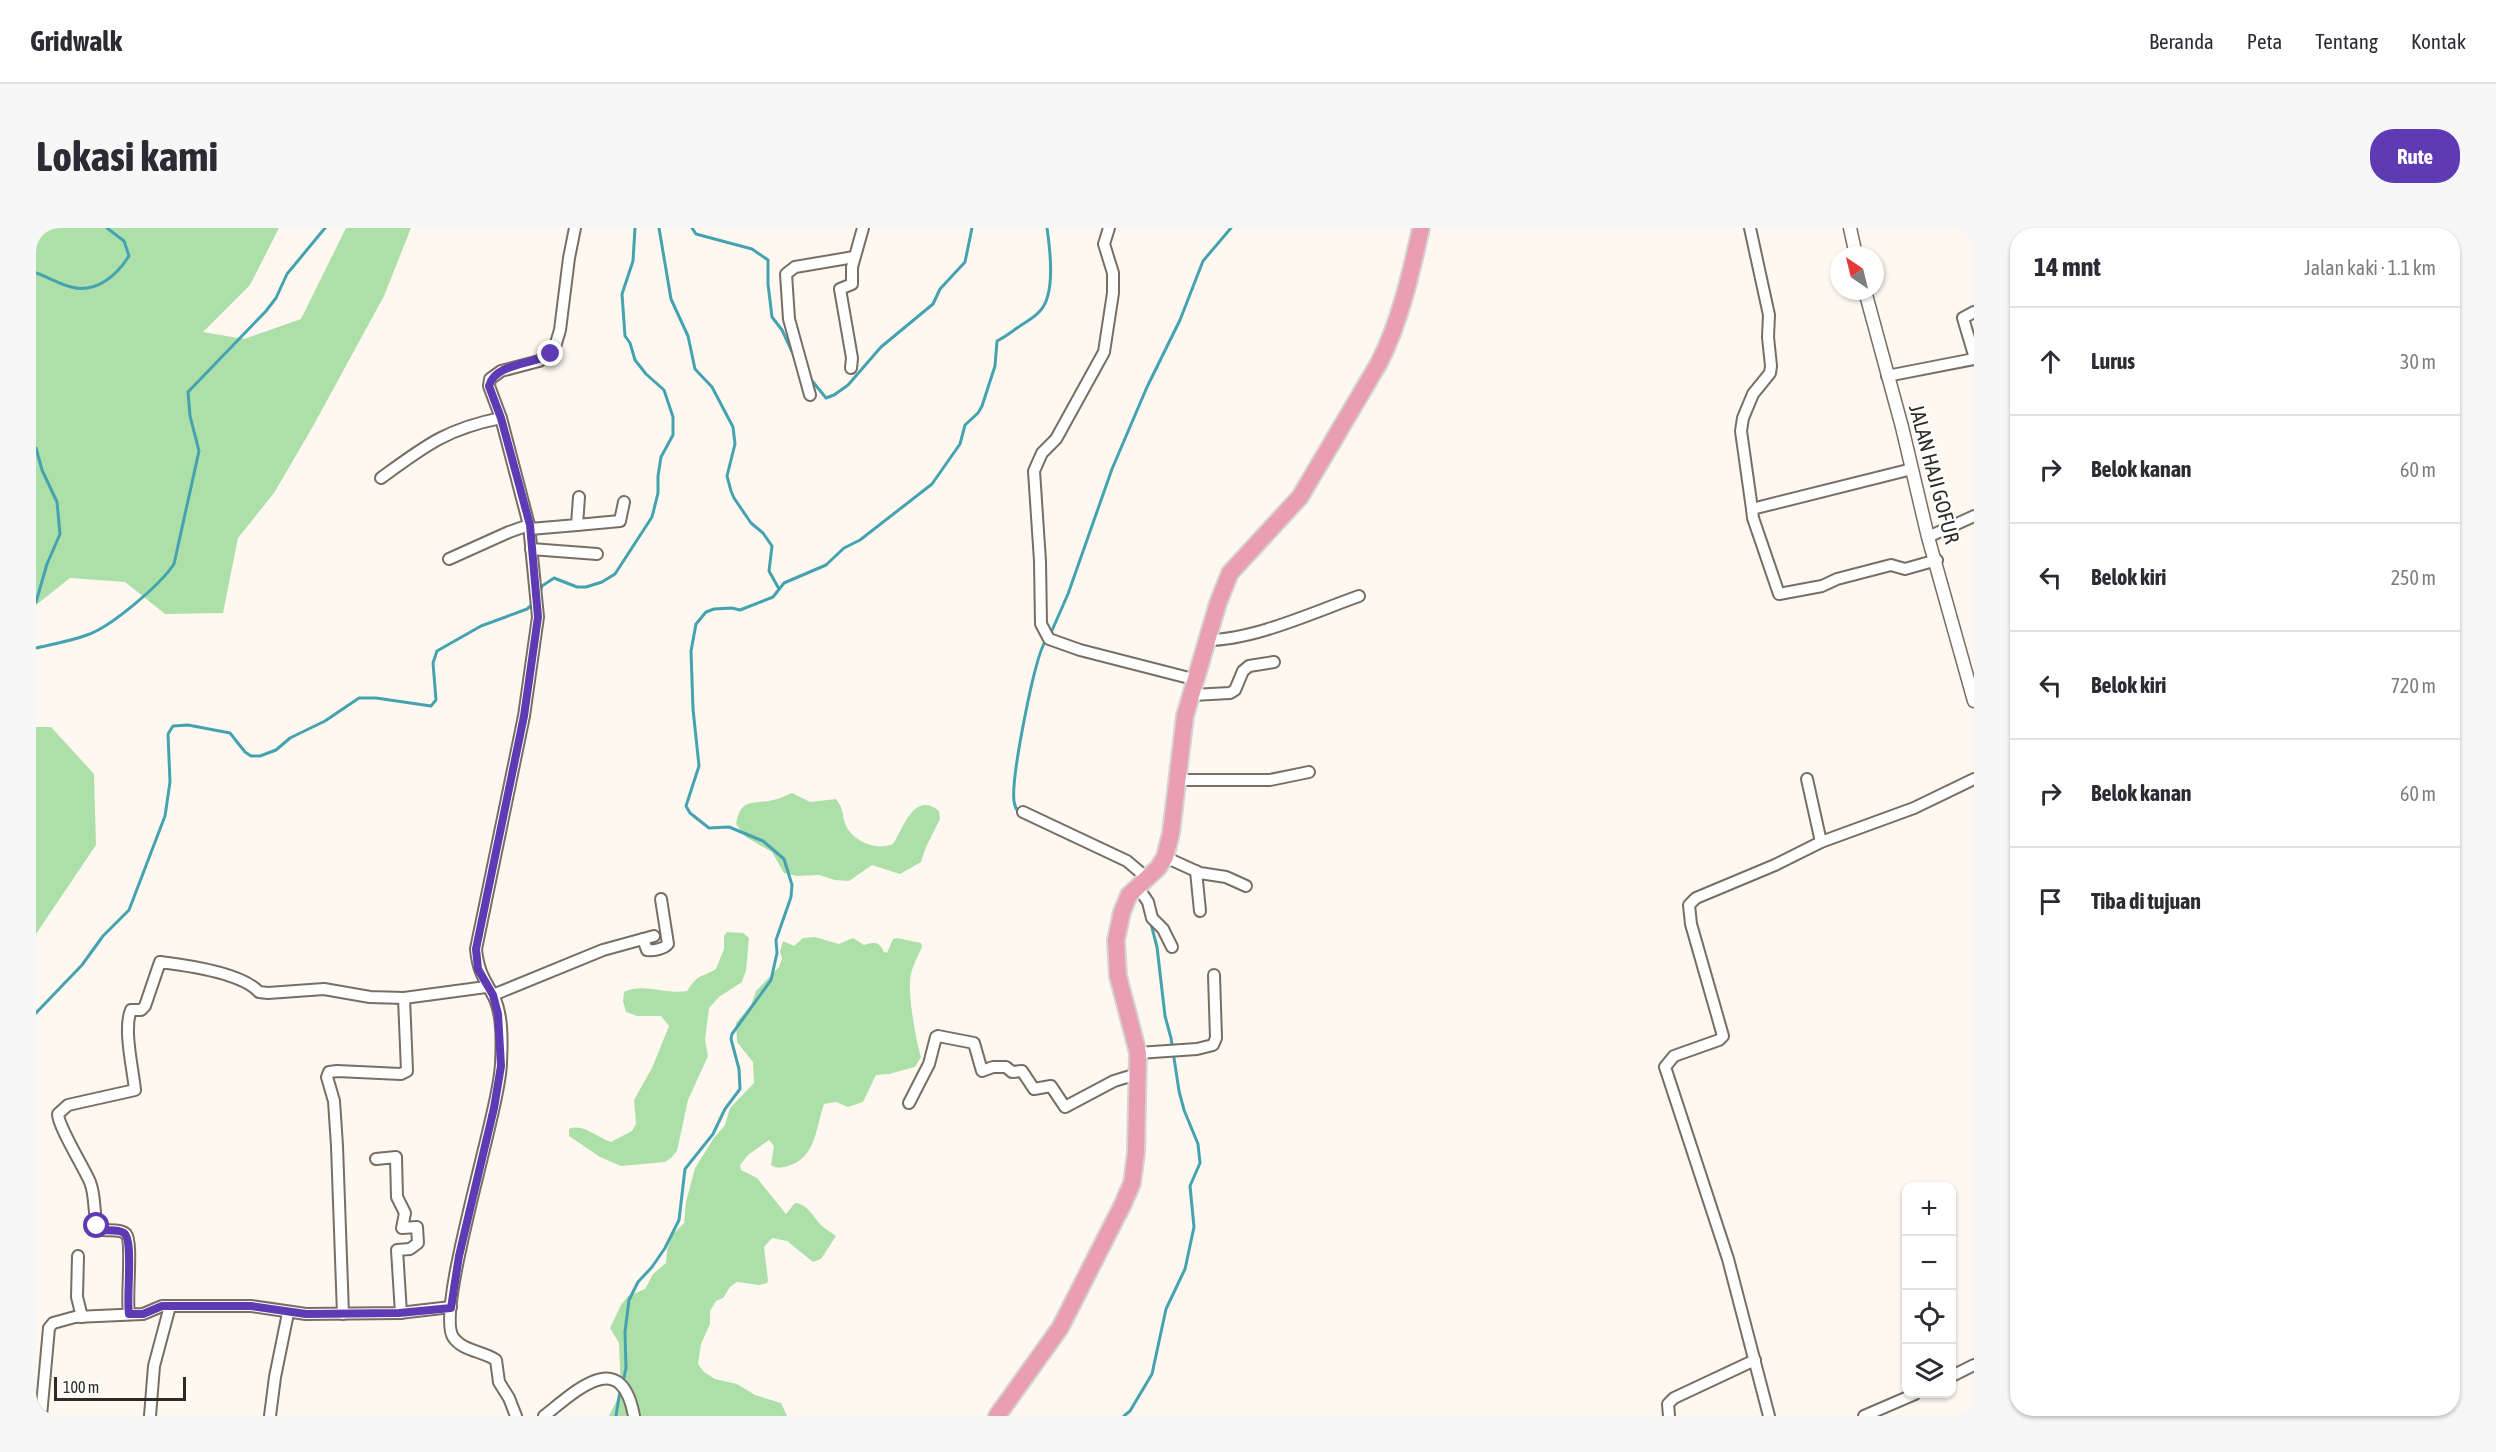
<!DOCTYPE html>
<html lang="id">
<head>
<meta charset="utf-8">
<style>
	body { margin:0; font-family:"Asap Condensed",sans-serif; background:#f7f7f7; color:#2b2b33 }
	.controls { position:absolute; right:18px; bottom:18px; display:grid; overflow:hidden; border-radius:12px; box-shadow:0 2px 4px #0004 }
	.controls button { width:54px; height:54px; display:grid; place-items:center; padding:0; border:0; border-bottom:2px solid #e1e1e2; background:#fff; color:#2b2b33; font:30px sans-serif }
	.compass { position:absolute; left:1794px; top:18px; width:54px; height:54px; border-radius:50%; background:#fff; box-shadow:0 2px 4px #0004; rotate:325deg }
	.scale { position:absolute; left:18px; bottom:15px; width:132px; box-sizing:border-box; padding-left:6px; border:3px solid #2e2a26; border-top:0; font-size:16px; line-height:21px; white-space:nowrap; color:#2e2a26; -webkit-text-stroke:4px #fff; paint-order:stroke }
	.stop { position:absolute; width:18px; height:18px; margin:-14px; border:4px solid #5e3bb4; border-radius:50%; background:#fff }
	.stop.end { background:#5e3bb4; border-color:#fff; box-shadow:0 2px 6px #0008 }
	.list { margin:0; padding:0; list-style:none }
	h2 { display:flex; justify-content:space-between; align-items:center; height:78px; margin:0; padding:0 24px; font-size:26px }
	h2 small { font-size:20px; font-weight:400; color:#7c7c81 }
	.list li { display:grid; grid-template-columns:39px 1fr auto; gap:18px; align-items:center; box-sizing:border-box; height:108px; padding:0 24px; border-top:2px solid #e1e1e2 }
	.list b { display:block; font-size:22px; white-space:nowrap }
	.list em { font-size:20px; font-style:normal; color:#7c7c81 }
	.icon { flex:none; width:33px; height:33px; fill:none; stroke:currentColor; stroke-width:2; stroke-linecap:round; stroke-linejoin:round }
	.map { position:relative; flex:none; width:1938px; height:1188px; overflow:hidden; border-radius:24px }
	header { display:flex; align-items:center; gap:36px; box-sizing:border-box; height:84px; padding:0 30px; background:#fff; border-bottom:2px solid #e1e1e2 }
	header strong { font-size:28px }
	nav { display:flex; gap:33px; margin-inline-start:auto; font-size:21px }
	.intro { display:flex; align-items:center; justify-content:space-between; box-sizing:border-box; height:144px; padding:0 36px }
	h1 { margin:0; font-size:42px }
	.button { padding:15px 27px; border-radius:24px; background:#5e3bb4; color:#fff; font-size:21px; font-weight:700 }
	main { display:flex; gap:36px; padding:0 36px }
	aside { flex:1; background:#fff; border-radius:24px; box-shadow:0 2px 4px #0004 }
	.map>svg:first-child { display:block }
</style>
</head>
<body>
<header>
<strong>Gridwalk</strong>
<nav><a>Beranda</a><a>Peta</a><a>Tentang</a><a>Kontak</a></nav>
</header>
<div class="intro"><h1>Lokasi kami</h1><a class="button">Rute</a></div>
<main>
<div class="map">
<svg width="1938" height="1188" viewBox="0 0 1938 1188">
	<rect width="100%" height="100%" fill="#fef8f0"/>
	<!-- green -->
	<g fill="#addfa8">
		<path d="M0 0H243L214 57 167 104 208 111 265 91 310 0H375L348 68 276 200 238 265 202 310 187 385 129 386 89 354 34 350 0 377Z"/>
		<path d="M0 499H15L58 546 60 617 0 706Z"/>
		<path d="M756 565 774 574 800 571C808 580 806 589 810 598 818 614 841 623 857 616 867 601 878 562 903 583L904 591 890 619 885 634 864 646 836 637 813 653 799 652 783 647 761 648 748 645 736 624 710 609 700 596C705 569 717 577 737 572 744 571 750 567 756 565Z"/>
		<path d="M691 704 707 705 713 710 710 742 706 754 683 769 673 780 669 812 672 828 652 872 641 923 635 930 629 934 585 938 564 929 533 908V901C548 895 561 910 575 914L596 903 600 896 598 872 616 840 633 798 625 788H601L590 784 587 773 588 764C606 754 631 767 651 763 664 744 663 751 680 741L688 721V708Z"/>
		<path d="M779 709 803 716 817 710 828 717C838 714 843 713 848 724L851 725 857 711 861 710 885 715 886 719C881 730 874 742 874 755 873 773 880 812 885 829L879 839 853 846 840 847 827 874 812 879 800 874 788 876C780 899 780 930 752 938 745 940 741 941 735 937L738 918 733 912 712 927 704 937 705 942 721 950 750 986 759 975C771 976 777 988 784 996 789 1001 795 1004 800 1008L785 1031 777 1034 751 1013 736 1010 728 1019 732 1052 731 1055 723 1057 701 1054 694 1059 687 1070 680 1073 674 1083V1096L665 1116 662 1136 668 1144 679 1151 701 1156 719 1167 745 1175 751 1188H573L585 1164 583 1115 574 1100 585 1077 592 1068 609 1061 617 1046 630 1035 631 1022 637 1006 648 995 650 974 659 940 678 910 689 897 694 880 718 855 717 834 701 814 700 795 715 777 720 763 743 739 746 731 744 723 747 713 758 718 767 710Z"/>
	</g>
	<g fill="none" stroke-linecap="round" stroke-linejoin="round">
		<!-- stream -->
		<g stroke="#45a3b1" stroke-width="3">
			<path d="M623 0 635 71 652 108 659 141 676 159 697 199 699 216 691 248 695 263 698 270 715 295 727 305 736 318 733 343 743 361"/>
			<path d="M656 0 660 6 716 21 732 32V56L736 89 746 102 760 132"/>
			<path d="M0 45C12 49 23 56 35 59 60 66 81 47 93 28L88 13 71 0"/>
			<path d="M773 149 790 170 798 167 812 157 845 119 897 76 904 61 929 34 936 0"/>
			<path d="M0 220 6 242 21 274 24 306 11 336 0 374"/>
			<path d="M504 364 506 358 518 350 541 359H550L566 354 579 346 616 289 622 265V248L625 229 637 207V189L628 162 610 146 599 132 594 115 589 108 586 66 597 33 599 0"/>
			<path d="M1014 407 1032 366 1076 241 1111 159 1144 92 1167 33 1195 0"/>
			<path d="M0 420C17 416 35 413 51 407 75 399 124 357 138 336L163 223 154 188 152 164 230 83 240 70 251 46 289 0"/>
			<path d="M984 585C980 582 979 579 978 573 975 551 998 430 1010 412"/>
			<path d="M0 785 46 737 67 708 93 682 129 588 134 554 132 506 137 498 152 497 194 505 209 524 215 528H224L240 522 254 510 289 493 323 470H340L395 478 400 472 397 435 401 423 445 398 491 381 499 374"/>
			<path d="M587 1154 590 1140 589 1104 593 1072 602 1054 616 1039 629 1020 643 992 649 941 677 906 689 881 704 861 703 841 695 811 696 806 735 752 741 725 740 712 755 669 756 657 748 631 727 613 693 599 673 600 654 585 650 578 663 538 657 481 655 423 660 396 670 384 678 381 696 380 704 382 737 369 748 355 790 337 808 320 824 312 896 256 924 216 929 197 942 185 946 178 959 138 961 113C969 109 974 105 981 100 988 95 998 90 1004 83 1020 66 1014 21 1011 0"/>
			<path d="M580 1188 584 1163"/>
			<path d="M1088 1188 1094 1183 1116 1146 1130 1081 1149 1041 1158 999 1154 958 1164 935 1162 916 1148 882 1143 863 1135 810 1129 788 1121 719 1114 692"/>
		</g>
		<!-- minor casing -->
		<g stroke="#776f63" stroke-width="14">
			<g id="minor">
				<path d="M1073 0 1068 16 1077 45V65L1068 124 1020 211 1006 225 998 243 1004 333 1005 396 1013 411 1044 422 1161 452"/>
				<path d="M1714 0 1733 87 1732 109 1735 138 1734 145 1717 166 1707 190 1705 203 1716 281"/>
				<path d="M1938 84 1927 90 1938 127"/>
				<path d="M815 140 816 130 804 61 816 56V39L827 0"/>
				<path d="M1851 148 1938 131"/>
				<path d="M774 167 753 91 750 46 759 39 818 29"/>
				<path d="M1876 241 1716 281 1717 290 1743 366 1786 358 1801 351 1855 337 1869 341 1901 332"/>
				<path d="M345 250C389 218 410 201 465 190"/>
				<path d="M541 297 584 293 588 274"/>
				<path d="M494 301 541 297 543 269"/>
				<path d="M1892 309 1938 288"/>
				<path d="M495 321 561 326"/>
				<path d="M413 331 473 304 493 297"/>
				<path d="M1171 412C1218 412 1278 384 1323 368"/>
				<path d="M1156 467 1194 465 1199 462 1207 443 1213 438 1238 434"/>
				<path d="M1771 551 1785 614"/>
				<path d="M1140 552H1234L1273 544"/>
				<path d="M987 584 1091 633 1111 650"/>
				<path d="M1129 629 1164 645 1190 649 1210 658"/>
				<path d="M1160 643 1164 683"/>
				<path d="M1101 658 1112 674 1116 690 1127 701 1136 719"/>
				<path d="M607 711 611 722C617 723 628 721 632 716L625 671"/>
				<path d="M457 767 567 722 618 708"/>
				<path d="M1102 825 1161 821 1177 817 1180 810 1178 747"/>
				<path d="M873 875 893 836 900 809 902 808 938 815 946 843 957 839H970L976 844 986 843 998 861 1015 858 1029 879 1078 853 1101 846"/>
				<path d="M340 931 360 929 361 969 369 985 366 1000 381 999 382 1015 374 1021 361 1022 365 1085"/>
				<path d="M42 1028 41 1069 46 1089"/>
				<path d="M93 1086C90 1070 97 1014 90 1006 84 1000 70 1004 62 1001 57 986 60 969 54 954 47 938 22 898 22 886L32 877 99 862C97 841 87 801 95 782H105L109 778 124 734C149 737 206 745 223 764L232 765 288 761 334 769 368 770 450 759"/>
				<path d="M307 1086 301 918 298 873 291 849 293 844 301 843 365 846 371 843 368 770"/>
				<path d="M1916 1148 1938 1137"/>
				<path d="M5 1188 13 1100 17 1095 39 1089 107 1086 126 1078H215L270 1086 363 1085 415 1079"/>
				<path d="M114 1188 118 1138 134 1078"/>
				<path d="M234 1188 239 1149 252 1085"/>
				<path d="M480 1188 473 1170 463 1154 460 1132C447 1123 426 1123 417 1109 399 1081 464 882 465 835 466 814 467 786 457 767 447 749 442 742 440 721L488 488 502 389 493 297 465 190 453 158 454 151 465 143 503 133 518 122 524 102 533 30 539 0"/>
				<path d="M508 1188C540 1163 585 1118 598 1188"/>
				<path d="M1633 1188 1632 1176 1638 1170 1719 1132"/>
				<path d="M1733 1188 1692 1031 1629 839 1638 828 1683 812 1687 808 1655 696 1653 677 1660 670 1739 637 1785 614 1878 580 1938 551"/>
				<path d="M1828 1188 1879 1166"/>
			</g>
		</g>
		<!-- tertiary casing -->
		<g stroke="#776f63" stroke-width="15">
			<g id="tertiary">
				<path d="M1814 0 1820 27"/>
				<path d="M1829 63 1866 199 1892 309 1938 473"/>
			</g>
		</g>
		<!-- primary casing -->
		<g stroke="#d5d4d4" stroke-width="20">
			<path id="primary" d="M961 1188 1024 1100 1087 976 1096 955 1100 925 1102 825 1082 748 1080 712 1086 684 1093 667 1122 640 1129 629 1135 605 1149 488 1182 375 1194 345 1264 269 1343 135C1364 94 1375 45 1385 0"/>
		</g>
		<!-- minor -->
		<use href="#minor" stroke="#fff" stroke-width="10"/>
		<!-- tertiary -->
		<use href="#tertiary" stroke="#fff" stroke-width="12"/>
		<!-- primary -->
		<use href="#primary" stroke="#e99fb1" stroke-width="16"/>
	</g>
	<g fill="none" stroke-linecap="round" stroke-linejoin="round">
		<!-- route -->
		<path stroke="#5e3bb4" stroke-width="8" d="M61 998 64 1002C71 1003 82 1001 88 1005 98 1012 90 1070 93 1086H107L126 1078H215L270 1086 363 1085 415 1080 423 1028 458 880 465 838 462 786 457 767 442 741 440 721 488 488 502 389 494 297 465 190 453 158C459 135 496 137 515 126"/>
	</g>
	<g text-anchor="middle" stroke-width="4.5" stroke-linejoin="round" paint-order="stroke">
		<!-- street labels -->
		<g font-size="21" fill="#2e2a26" stroke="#fff">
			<text transform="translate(1898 246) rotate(75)" y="7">JALAN HAJI GOFUR</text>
		</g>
	</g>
</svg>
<div class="controls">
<button>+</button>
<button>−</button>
<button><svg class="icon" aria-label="locate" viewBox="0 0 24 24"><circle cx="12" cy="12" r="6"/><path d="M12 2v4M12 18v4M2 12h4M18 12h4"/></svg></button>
<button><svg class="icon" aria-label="layers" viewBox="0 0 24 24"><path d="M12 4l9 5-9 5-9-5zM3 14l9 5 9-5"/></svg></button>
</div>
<svg class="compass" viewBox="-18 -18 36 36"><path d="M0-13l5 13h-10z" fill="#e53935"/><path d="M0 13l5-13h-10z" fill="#7c7c81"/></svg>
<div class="scale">100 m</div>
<div class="stop" style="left:61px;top:998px"></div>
<div class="stop end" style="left:515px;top:126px"></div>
</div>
<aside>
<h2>14 mnt<small>Jalan kaki · 1.1 km</small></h2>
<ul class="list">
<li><svg class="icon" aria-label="ahead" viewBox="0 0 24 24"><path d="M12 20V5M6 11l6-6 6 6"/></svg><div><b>Lurus</b></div><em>30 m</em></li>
<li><svg class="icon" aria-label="right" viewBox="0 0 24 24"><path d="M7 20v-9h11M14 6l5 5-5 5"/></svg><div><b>Belok kanan</b></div><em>60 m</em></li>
<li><svg class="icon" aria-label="left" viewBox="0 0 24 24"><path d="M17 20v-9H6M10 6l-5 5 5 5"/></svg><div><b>Belok kiri</b></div><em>250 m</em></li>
<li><svg class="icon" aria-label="left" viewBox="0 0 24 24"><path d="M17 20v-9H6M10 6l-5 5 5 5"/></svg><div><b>Belok kiri</b></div><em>720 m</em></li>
<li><svg class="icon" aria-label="right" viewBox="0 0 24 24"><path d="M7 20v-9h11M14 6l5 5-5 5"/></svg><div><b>Belok kanan</b></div><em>60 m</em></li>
<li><svg class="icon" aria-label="arrive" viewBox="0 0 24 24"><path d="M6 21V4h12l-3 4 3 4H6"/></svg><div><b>Tiba di tujuan</b></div></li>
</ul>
</aside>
</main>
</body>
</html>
